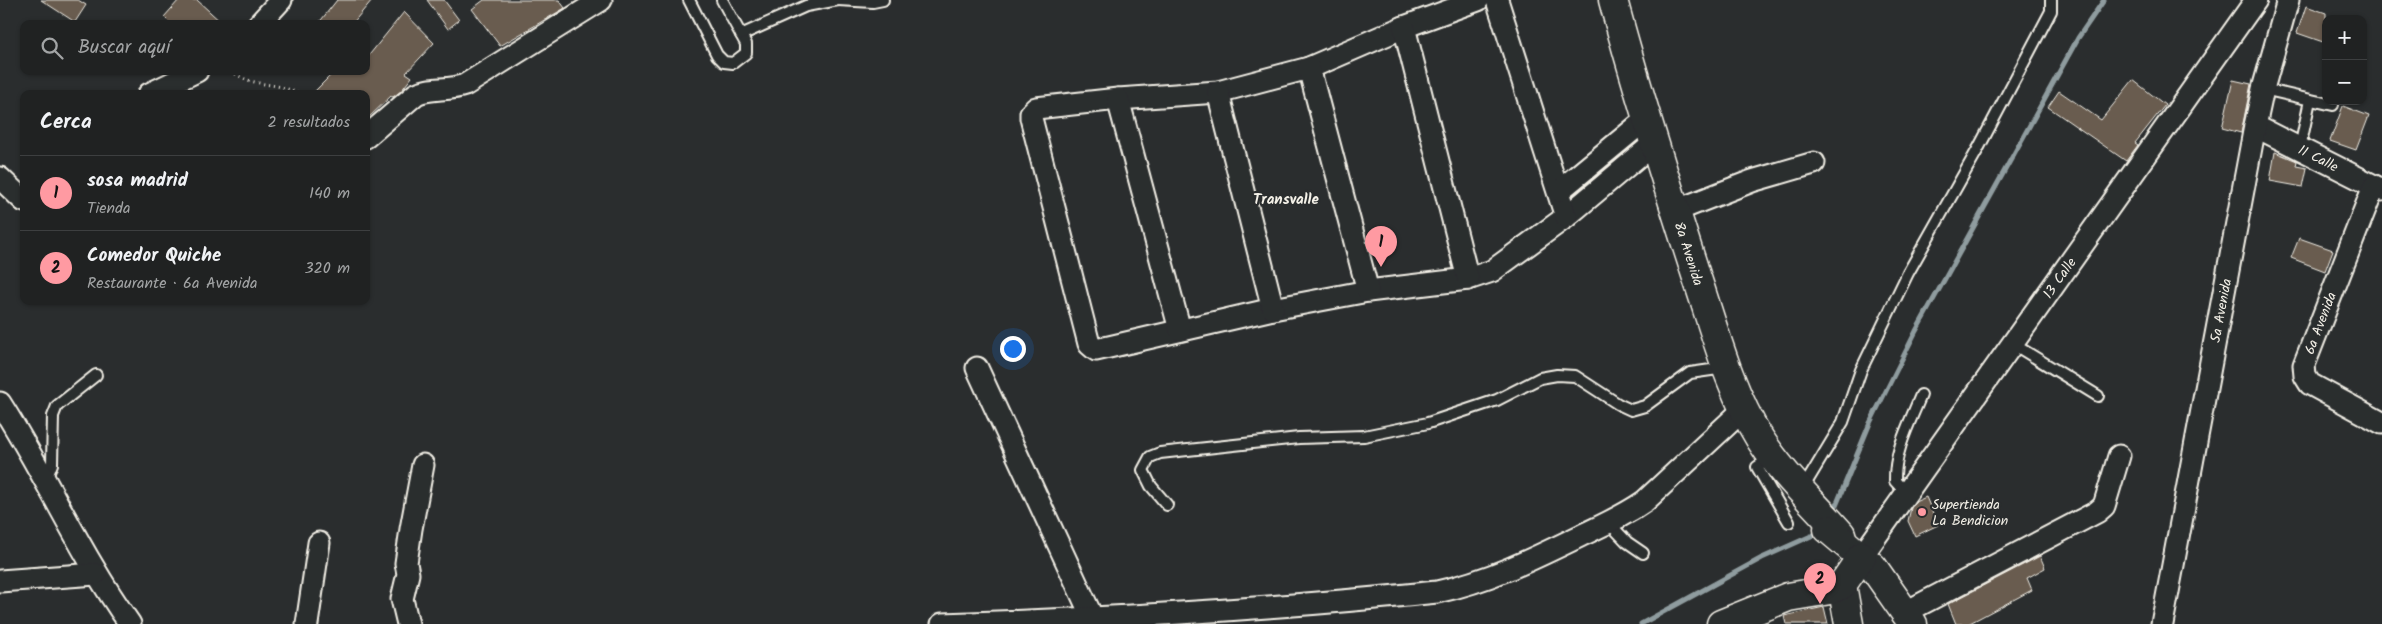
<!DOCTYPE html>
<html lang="es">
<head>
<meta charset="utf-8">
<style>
	body { margin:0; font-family:Kalam,sans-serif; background:#2d2f2f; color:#f1f3f6 }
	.controls { position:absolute; right:15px; top:15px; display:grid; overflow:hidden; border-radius:10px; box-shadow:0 1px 4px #0004 }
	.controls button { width:45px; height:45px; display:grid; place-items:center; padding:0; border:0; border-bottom:1px solid #3d3f40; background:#202222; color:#f1f3f6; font:25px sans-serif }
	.you { position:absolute; left:1012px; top:348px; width:18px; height:18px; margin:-12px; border:4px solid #fff; border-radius:50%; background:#1a73e8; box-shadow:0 0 0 8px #1a73e833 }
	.badge { display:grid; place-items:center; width:32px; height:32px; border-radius:50%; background:#ff9aa2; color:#111; font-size:16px; font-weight:700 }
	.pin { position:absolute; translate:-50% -41px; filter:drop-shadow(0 1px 2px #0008) }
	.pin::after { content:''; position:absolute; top:26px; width:18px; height:15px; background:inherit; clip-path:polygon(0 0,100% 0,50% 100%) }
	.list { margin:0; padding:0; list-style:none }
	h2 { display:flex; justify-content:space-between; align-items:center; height:65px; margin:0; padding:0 20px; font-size:21px }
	h2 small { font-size:16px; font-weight:400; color:#a2a4a5 }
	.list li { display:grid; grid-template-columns:32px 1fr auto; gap:15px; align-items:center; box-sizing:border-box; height:75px; padding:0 20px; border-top:1px solid #3d3f40 }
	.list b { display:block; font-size:19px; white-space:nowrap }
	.list p { margin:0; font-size:16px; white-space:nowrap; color:#a2a4a5 }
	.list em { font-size:16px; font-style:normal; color:#a2a4a5 }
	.icon { flex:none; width:28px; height:28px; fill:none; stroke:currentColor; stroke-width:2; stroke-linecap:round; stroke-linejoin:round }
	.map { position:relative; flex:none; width:2382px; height:624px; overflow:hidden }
	.search { position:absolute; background:#202222; box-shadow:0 1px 4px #0004; left:20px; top:20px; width:350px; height:55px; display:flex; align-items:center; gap:12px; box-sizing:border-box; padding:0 18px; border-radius:10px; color:#a2a4a5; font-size:19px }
	.panel { position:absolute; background:#202222; box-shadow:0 1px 4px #0004; left:20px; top:90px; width:350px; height:215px; border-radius:10px }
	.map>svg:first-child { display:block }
</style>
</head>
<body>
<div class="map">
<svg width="2382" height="624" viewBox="0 0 2382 624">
	<rect width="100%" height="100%" fill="#2a2d2e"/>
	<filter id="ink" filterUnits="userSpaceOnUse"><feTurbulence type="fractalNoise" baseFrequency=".02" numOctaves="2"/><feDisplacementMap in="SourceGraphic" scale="10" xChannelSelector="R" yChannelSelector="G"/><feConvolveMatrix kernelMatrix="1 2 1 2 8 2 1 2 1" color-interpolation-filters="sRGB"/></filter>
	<g filter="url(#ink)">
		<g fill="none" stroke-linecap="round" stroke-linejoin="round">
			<!-- stream -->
			<g stroke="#8f9c9f" stroke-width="5">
				<path d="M1833 513 1870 423 1916 331 2078 38 2104 0"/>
				<path d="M1641 624 1762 558 1820 532"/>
			</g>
		</g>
		<!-- building -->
		<g fill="#695c50" stroke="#f4f1e8">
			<path d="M41 0H78L86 5 75 22Z"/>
			<path d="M179 0H197L223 24H171L164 17Z"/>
			<path d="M337 0H372L352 24H318Z"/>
			<path d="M427 0H444L459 20 448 29Z"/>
			<path d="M484 0H559L565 8 500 46 472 9Z"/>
			<path d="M2306 6 2326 13V43L2297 33Z"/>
			<path d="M404 12 434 43 406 73 412 77 401 91 393 97 391 96 366 120V94H312L335 71H366V59Z"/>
			<path d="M2133 80 2165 105 2135 143 2138 145 2126 161 2048 107 2059 91 2101 120Z"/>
			<path d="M2233 80 2251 84 2241 133 2222 128Z"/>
			<path d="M2343 106 2369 116 2356 150 2330 141Z"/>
			<path d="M2275 152 2297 161 2296 166 2307 168 2303 187 2270 181Z"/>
			<path d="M2299 238 2333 250 2325 271 2291 258Z"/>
			<path d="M1926 497 1938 525 1915 536 1908 521 1911 508 1915 502Z"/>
			<path d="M2040 556 2045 568 2027 578 2032 590 1968 624H1956L1948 604Z"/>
			<path d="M1824 607 1828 624H1786L1784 616Z"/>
		</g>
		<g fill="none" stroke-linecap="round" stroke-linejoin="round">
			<!-- lane casing -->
			<g stroke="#f4f1e8" stroke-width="14">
				<g id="lane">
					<path d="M689 0 717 55 724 62 733 63 746 53V44L722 0"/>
					<path d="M838 0 873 2 883 0"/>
					<path d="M741 35 806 6 838 0"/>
					<path d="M2263 89 2333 105"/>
					<path d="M2300 148 2310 100"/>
					<path d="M2013 344 2098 396"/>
					<path d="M1772 457 1757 467 1789 522"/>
					<path d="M46 480 52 464 53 416 57 406 96 375"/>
					<path d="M1802 490 1843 422 1861 370 1908 273 1978 149 2051 11V0"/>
					<path d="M1906 493 1895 481C1894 451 1910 422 1921 395"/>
					<path d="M1167 505 1151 486 1143 470 1150 457 1160 453 1299 438 1364 436 1428 423 1497 400 1540 378 1557 375 1575 376 1618 404 1631 410 1645 406 1690 373 1725 368"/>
					<path d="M1609 523 1627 542 1643 553"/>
				</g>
			</g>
			<!-- street casing -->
			<g stroke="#f4f1e8" stroke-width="25">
				<g id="street">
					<path d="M1478 0 1404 27 1309 68 1218 92 1118 99 1036 108 1031 113V118L1089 344 1096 350 1273 309 1368 291 1468 279 1492 271 1566 217 1653 144"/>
					<path d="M1497 0 1566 217"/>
					<path d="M259 24 281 0"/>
					<path d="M1404 27 1468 279"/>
					<path d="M1309 68 1368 291"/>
					<path d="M1218 92 1273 309"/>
					<path d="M149 94 197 71"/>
					<path d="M1118 99 1180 330"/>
					<path id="s1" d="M2255 126 2382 190"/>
					<path d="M366 137 416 94C429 87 449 91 465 85L601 0"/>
					<path d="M0 178 24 201"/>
					<path d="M2374 186 2304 365 2305 376 2310 384 2382 423"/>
					<path d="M1559 191 1645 120"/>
					<path d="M1675 211 1752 181 1814 163"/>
					<path d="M977 368 1093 619"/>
					<path d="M0 403C46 475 80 554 130 624"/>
					<path id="s2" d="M1862 556 2256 0"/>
					<path d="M0 581 96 574"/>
					<path d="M1906 612 2097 512 2104 506 2119 456"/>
					<path d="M307 624 319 543"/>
					<path d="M408 624 402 599 408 574 406 563 411 529 423 465"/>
					<path d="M942 624C1107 619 1272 609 1437 592 1488 581 1533 559 1580 536 1603 525 1624 516 1645 501L1744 409"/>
					<path id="s3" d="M2162 624 2255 126 2263 89 2288 0"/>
				</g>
			</g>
			<!-- secondary casing -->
			<g stroke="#f4f1e8" stroke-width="31">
				<g id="secondary">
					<path id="s4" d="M1613 0C1638 94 1667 185 1697 278 1715 332 1730 391 1760 439 1783 475 1813 502 1841 534L1843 541"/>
					<path d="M1828 529 1873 567 1913 624"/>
					<path d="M1842 585 1849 624"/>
					<path d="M1721 624 1788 597 1830 590 1842 585 1862 556"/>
				</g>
			</g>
			<!-- path -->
			<path stroke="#f4f1e8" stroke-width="3" stroke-dasharray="1 4" stroke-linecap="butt" d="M231 71C256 89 273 80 299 94"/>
			<!-- lane -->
			<use href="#lane" stroke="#2a2d2e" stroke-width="10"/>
			<!-- street -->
			<use href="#street" stroke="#2a2d2e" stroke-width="21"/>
			<!-- secondary -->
			<use href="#secondary" stroke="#2a2d2e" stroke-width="28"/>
		</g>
	</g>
	<!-- markers -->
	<circle fill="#ff9aa2" stroke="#2a2d2e" stroke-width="2" cx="1922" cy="512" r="5"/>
	<g text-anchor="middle" stroke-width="4.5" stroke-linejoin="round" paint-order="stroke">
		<!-- street labels -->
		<g font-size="14" fill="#f4f1e8" stroke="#2a2d2e">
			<text dy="5" stroke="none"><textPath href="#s1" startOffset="71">11 Calle</textPath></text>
			<text dy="5" stroke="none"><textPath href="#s4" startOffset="265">8a Avenida</textPath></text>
			<text dy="5" stroke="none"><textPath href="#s2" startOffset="341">13 Calle</textPath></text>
			<text dy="5" stroke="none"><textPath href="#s3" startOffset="319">5a Avenida</textPath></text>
			<text transform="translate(2320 323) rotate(-69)" y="5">6a Avenida</text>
		</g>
		<!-- poi labels -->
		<g font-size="14" fill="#f4f1e8" stroke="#2a2d2e" text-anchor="start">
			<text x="1932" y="509">Supertienda<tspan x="1932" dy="16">La Bendicion</tspan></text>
		</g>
		<!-- neighbourhood labels -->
		<g font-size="15" font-weight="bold" fill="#f4f1e8" stroke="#2a2d2e">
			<text x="1286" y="204">Transvalle</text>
		</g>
	</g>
</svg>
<div class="controls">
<button>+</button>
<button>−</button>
</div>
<div class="you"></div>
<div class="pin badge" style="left:1381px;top:267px">1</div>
<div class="pin badge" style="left:1820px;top:604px">2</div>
<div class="search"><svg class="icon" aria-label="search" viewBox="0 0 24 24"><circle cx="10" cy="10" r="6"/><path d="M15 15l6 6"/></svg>Buscar aquí</div>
<section class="panel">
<h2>Cerca<small>2 resultados</small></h2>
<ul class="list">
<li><span class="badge">1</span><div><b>sosa madrid</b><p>Tienda</p></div><em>140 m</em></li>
<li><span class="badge">2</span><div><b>Comedor Quiche</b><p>Restaurante · 6a Avenida</p></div><em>320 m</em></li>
</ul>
</section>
</div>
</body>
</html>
